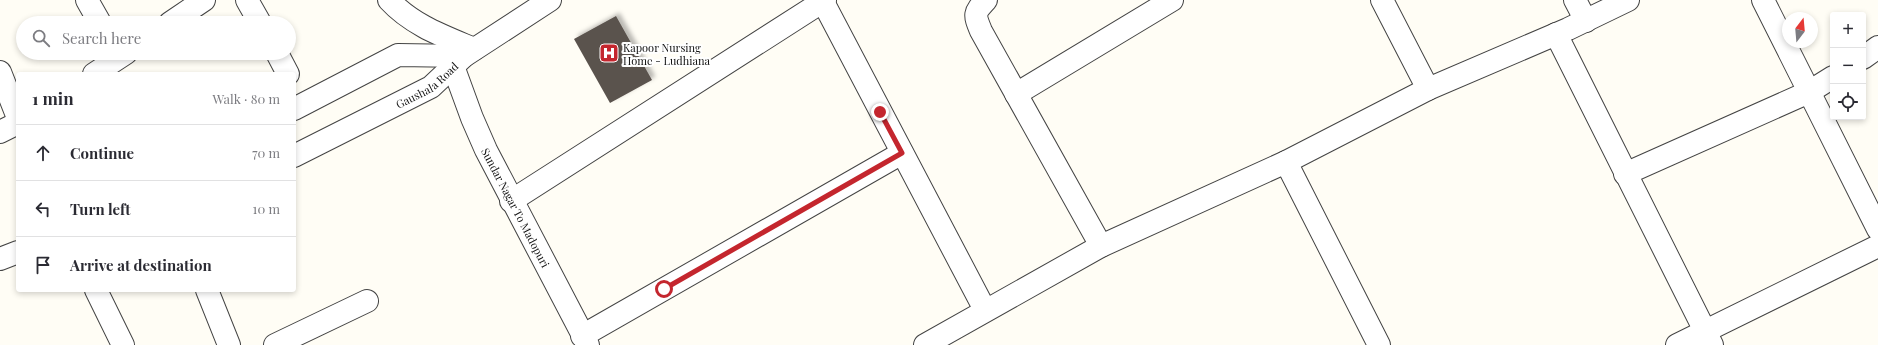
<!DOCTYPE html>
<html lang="en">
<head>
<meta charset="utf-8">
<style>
  :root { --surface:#fff; --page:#f7f7f7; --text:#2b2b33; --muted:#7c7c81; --line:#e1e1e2 }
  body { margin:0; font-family:"Playfair Display",serif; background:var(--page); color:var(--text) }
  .controls { position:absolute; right:12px; top:12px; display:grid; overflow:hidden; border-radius:4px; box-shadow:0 2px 6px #0003 }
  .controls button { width:36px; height:36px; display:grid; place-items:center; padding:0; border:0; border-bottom:1px solid var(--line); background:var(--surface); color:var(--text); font:20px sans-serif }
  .compass { position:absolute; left:1782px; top:12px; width:36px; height:36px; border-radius:50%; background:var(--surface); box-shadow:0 2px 6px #0003; rotate:16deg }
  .stop { position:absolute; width:12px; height:12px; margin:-9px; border:3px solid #c4262e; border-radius:50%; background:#fff }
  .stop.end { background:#c4262e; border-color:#fff; box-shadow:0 1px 4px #0008 }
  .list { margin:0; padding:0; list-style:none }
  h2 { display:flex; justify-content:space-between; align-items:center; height:52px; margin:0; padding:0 16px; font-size:17px }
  h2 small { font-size:13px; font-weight:400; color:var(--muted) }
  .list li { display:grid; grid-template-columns:26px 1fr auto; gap:12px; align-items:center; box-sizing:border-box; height:56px; padding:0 16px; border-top:1px solid var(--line) }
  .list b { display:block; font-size:15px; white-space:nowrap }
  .list em { font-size:13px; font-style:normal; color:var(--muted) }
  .icon { flex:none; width:22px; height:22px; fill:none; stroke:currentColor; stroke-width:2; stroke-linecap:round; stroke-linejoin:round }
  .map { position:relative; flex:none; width:1878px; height:345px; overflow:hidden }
  .search { position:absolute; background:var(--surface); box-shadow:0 2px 6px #0003; left:16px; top:16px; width:280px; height:44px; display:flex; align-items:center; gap:10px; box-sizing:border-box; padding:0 14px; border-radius:22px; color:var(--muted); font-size:15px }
  .panel { position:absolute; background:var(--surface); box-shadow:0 2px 6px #0003; left:16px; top:72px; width:280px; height:220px; border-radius:4px }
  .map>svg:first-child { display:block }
  .building { fill:#5a524d; filter:url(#shadow) }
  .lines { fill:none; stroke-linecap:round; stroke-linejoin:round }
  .minor-casing { stroke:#444; stroke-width:24 }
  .minor { stroke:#fff; stroke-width:22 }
  .route { stroke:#c4262e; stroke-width:5 }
  .labels { text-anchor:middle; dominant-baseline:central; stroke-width:4; stroke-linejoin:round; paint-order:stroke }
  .poi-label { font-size:11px; fill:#111; stroke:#fff; text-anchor:start }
  .street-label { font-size:11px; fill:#111; stroke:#fff }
</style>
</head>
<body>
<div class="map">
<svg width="1878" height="345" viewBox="0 0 1878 345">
  <defs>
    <filter id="shadow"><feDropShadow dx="3.5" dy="-3.5" stdDeviation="2" flood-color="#0004"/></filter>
  </defs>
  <rect width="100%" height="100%" fill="#fffdf5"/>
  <path class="building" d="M616,16L652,80L610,103L574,39Z"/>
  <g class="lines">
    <defs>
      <g id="minor">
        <path d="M87,0L100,23"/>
        <path d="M247,0L260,23"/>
        <path d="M389,0C412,25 443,36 474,49"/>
        <path d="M822,0L985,310"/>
        <path d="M986,0C974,13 974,14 981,31L1101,246"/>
        <path d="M1382,0L1428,89"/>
        <path d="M1575,0L1586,21"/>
        <path d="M1763,0L1878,229"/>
        <path d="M170,23L204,0"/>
        <path d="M1556,34L1712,345"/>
        <path d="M277,53L288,74"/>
        <path d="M1863,58L1878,47"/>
        <path id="s1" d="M453,66L472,118L486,150L588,345"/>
        <path d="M0,72L18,118"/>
        <path d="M94,74L126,53"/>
        <path d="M1016,94L1172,0"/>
        <path d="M294,109L398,55L464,56"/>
        <path d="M0,132L18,123"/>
        <path id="s2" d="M294,156L431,87L464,56L550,0"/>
        <path d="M1286,162L1379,345"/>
        <path d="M1625,174L1809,92L1833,77"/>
        <path d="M511,201L825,0"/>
        <path d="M0,259L18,252"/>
        <path d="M96,290L123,345"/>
        <path d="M207,290L229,345"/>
        <path d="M582,336L902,153"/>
        <path d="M275,345L367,301"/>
        <path d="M925,345L1101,246L1286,162L1428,89L1568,29L1628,0"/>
        <path d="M1677,345L1878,246"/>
      </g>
    </defs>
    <use href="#minor" class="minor-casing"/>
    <use href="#minor" class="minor"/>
  </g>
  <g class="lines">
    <path class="route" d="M664,289L902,153L880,112"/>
  </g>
  <defs>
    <symbol id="hospital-square" viewBox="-11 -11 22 22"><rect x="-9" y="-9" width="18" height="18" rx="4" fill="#c4262e" stroke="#fff"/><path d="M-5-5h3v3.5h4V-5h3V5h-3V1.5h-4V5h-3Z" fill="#fff"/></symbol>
  </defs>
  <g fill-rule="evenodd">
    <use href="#hospital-square" x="598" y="42" width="22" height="22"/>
  </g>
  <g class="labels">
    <g class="poi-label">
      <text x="623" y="47">Kapoor Nursing<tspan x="623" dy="13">Home - Ludhiana</tspan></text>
    </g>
    <g class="street-label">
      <text stroke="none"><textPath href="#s2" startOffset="151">Gaushala Road</textPath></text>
      <text stroke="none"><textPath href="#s1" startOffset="155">Sundar Nagar To Madopuri</textPath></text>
    </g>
  </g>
</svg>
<div class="controls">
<button>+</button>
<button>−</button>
<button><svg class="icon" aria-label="locate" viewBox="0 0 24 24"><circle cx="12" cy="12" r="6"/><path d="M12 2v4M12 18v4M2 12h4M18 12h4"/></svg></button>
</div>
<svg class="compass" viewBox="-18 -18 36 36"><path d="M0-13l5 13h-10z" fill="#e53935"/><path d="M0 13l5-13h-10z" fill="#7c7c81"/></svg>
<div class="stop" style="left:664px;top:289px"></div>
<div class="stop end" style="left:880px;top:112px"></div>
<div class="search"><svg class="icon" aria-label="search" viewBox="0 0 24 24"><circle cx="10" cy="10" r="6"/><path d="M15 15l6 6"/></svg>Search here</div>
<section class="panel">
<h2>1 min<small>Walk · 80 m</small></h2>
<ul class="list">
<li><svg class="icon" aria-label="ahead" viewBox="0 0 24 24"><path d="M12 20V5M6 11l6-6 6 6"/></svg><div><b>Continue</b></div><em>70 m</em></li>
<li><svg class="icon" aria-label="left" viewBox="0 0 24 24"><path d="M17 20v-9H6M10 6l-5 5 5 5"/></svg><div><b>Turn left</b></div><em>10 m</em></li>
<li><svg class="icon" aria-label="arrive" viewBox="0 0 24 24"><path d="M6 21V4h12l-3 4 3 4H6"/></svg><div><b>Arrive at destination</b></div></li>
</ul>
</section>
</div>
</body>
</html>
